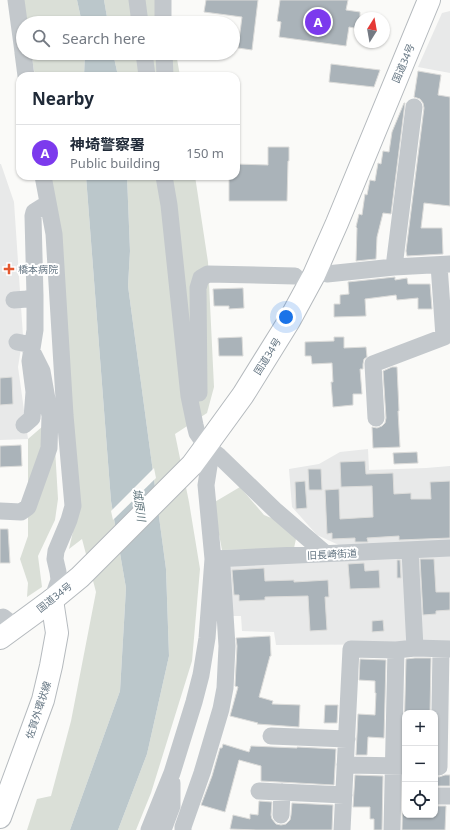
<!DOCTYPE html>
<html lang="en">
<head>
<meta charset="utf-8">
<style>
  :root { --surface:#fff; --page:#f6f6f7; --text:#1f2937; --muted:#747a83; --line:#e0e1e3; --accent:#7c3aed }
  body { margin:0; font-family:"Noto Sans","Noto Sans JP",sans-serif; background:var(--page); color:var(--text) }
  .controls { position:absolute; right:12px; bottom:12px; display:grid; overflow:hidden; border-radius:8px; box-shadow:0 1px 3px #0004 }
  .controls button { width:36px; height:36px; display:grid; place-items:center; padding:0; border:0; border-bottom:1px solid var(--line); background:var(--surface); color:var(--text); font:20px sans-serif }
  .compass { position:absolute; left:354px; top:12px; width:36px; height:36px; border-radius:50%; background:var(--surface); box-shadow:0 1px 3px #0004; rotate:11deg }
  .you { position:absolute; left:286px; top:317px; width:14px; height:14px; margin:-10px; border:3px solid #fff; border-radius:50%; background:#1a73e8; box-shadow:0 0 0 6px #1a73e833 }
  .badge { display:grid; place-items:center; width:26px; height:26px; border-radius:50%; background:var(--accent); color:#fff; font-size:13px; font-weight:700 }
  .pin { position:absolute; translate:-50% -50%; border:2px solid #fff; box-shadow:0 1px 4px #0006 }
  .list { margin:0; padding:0; list-style:none }
  h2 { display:flex; justify-content:space-between; align-items:center; height:52px; margin:0; padding:0 16px; font-size:17px }
  h2 small { font-size:13px; font-weight:400; color:var(--muted) }
  .list li { display:grid; grid-template-columns:26px 1fr auto; gap:12px; align-items:center; box-sizing:border-box; height:56px; padding:0 16px; border-top:1px solid var(--line) }
  .list b { display:block; font-size:15px; white-space:nowrap }
  .list p { margin:0; font-size:13px; white-space:nowrap; color:var(--muted) }
  .list em { font-size:13px; font-style:normal; color:var(--muted) }
  .icon { flex:none; width:22px; height:22px; fill:none; stroke:currentColor; stroke-width:2; stroke-linecap:round; stroke-linejoin:round }
  .map { position:relative; flex:none; width:450px; height:830px; overflow:hidden }
  .search { position:absolute; background:var(--surface); box-shadow:0 1px 3px #0004; left:16px; top:16px; width:224px; height:44px; display:flex; align-items:center; gap:10px; box-sizing:border-box; padding:0 14px; border-radius:22px; color:var(--muted); font-size:15px }
  .panel { position:absolute; background:var(--surface); box-shadow:0 1px 3px #0004; left:16px; top:72px; width:224px; height:108px; border-radius:12px }
  .map>svg:first-child { display:block }
  .built { fill:#e8e9e9 }
  .green { fill:#dadfd7 }
  .water { fill:#bbc7cb }
  .pier { fill:#fafaf8 }
  .building { fill:#aab3b9; stroke:#dcdcda }
  .lines { fill:none; stroke-linecap:round; stroke-linejoin:round }
  .major-casing { stroke:#b5babe; stroke-width:24 }
  .highway-casing { stroke:#b4b9bd; stroke-width:24 }
  .minor { stroke:#c3c8cc; stroke-width:17 }
  .major { stroke:#fff; stroke-width:22 }
  .highway { stroke:#fff; stroke-width:22 }
  .poi-dot { fill:#e4572e; stroke:#fff; stroke-width:1.5 }
  .labels { text-anchor:middle; dominant-baseline:central; stroke-width:4; stroke-linejoin:round; paint-order:stroke }
  .street-label { font-size:10px; fill:#657683; stroke:#fff }
  .poi-label { font-size:10px; fill:#657683; stroke:#fff; text-anchor:start }
  .water-label { font-size:11px; font-style:italic; fill:#60757c; stroke:#fff }
</style>
</head>
<body>
<div class="map">
<svg width="450" height="830" viewBox="0 0 450 830">
  <rect width="100%" height="100%" fill="#fafaf8"/>
  <path class="built" d="M450,11V73L418,67L442,13Z
    M0,164H1L14,202L23,336L18,367L28,439L0,440Z
    M368,449L369,470L426,468L450,466V644L276,645L274,632L242,631L241,616H230L227,565L341,546L317,535L292,507L289,469L319,464L340,452Z"/>
  <path class="green" d="M23,0H77L82,23H27Z
    M104,0H168L172,23H108Z
    M31,53H85L84,76H35Z
    M113,53H176L180,76H118Z
    M51,176H86L111,501L126,588L120,691L70,830H27L37,799L51,796L71,721L96,592L82,539L69,549L79,505Z
    M127,176H195L208,262L214,387L207,413L175,434L189,502L200,569L192,661L151,793L136,830H118L147,754L169,656L166,569L128,286L130,251Z
    M43,426L55,448L58,499L55,520L38,556L42,587L27,597L28,583L20,559L28,536V439Z
    M240,487L264,515L276,520L296,539L294,548L222,550L213,503Z"/>
  <path class="water" d="M77,0H104L108,23H82Z
    M85,53H113L118,76H84Z
    M86,176H127L130,251L128,286L166,569L169,656L147,754L118,830H70L120,691L126,588L111,501Z"/>
  <path class="pier" d="M154,468L156,478L113,520L111,511Z"/>
  <path class="building" d="M206,0H258L252,50L238,48L242,17L204,12Z
    M280,0H348L346,10L360,12V29L349,27L346,46L279,37L281,22L277,21Z
    M331,64L380,70L374,87L329,82Z
    M418,71L441,75L438,95L450,97V206L424,203L421,228H442L443,254L407,256L406,251L424,108L423,103L420,99L414,97Z
    M404,103H405L391,214L383,213L377,237L376,259L356,261L357,228L356,227L359,214L362,215L365,194L367,195L370,180L375,181L378,163L381,164L383,151L389,152L392,132Z
    M268,147H289V161H288L287,201H229V176H236V164L268,165Z
    M395,277V280L407,278L408,284H430L432,309H418V298L397,300L396,295L365,299L366,316L334,317V304H340V295L349,294L348,282Z
    M243,288L244,308L229,309V306H214L213,289Z
    M242,337L243,356H219L218,338Z
    M334,337H344V348L366,347L367,357L364,359L363,364V369H360L362,394H353V405L333,407L331,382H333L332,363L312,364L311,356H305V342L334,341Z
    M392,367H397L399,411H398L400,447L373,448L372,427L377,428L382,426L385,423L386,418L383,371Z
    M12,377L13,404L0,405V378Z
    M21,445L22,466L0,467V446Z
    M417,452L418,463L394,464L393,453Z
    M365,461L366,474L393,473L394,494L411,493V499H431L430,482L450,481V538L399,540V536L367,538L368,542H355V538L332,539V533L327,534L325,490L339,489L340,519L373,517L372,486L341,487L340,462Z
    M308,469H321L322,490H309Z
    M305,481L307,508L296,509L295,482Z
    M0,529H8L10,563H0Z
    M420,559H434L436,592H450V610L436,611V614L423,615Z
    M397,560H400L401,578H397Z
    M364,563L365,571L379,570L380,588L350,589L348,564Z
    M264,568L265,581L294,580V582L328,580L329,597H325L327,630L310,631L308,596L265,597V600L239,601V595H234L232,570Z
    M383,620L384,631L372,632V621Z
    M270,636L271,656H270L259,697L273,701L272,704L300,705L299,727L257,724L258,723L230,716L238,687L235,686L237,646L236,638Z
    M415,658H431L430,713H405V739L404,738L406,659Z
    M360,659L386,660L384,738L368,737L367,755H356L358,714L375,715L376,693H375V681L359,680Z
    M325,705H338L337,723H324Z
    M223,744L249,752L251,746L297,748V747L336,749L334,785L261,781V766L239,760L225,812L201,805L212,776L220,748H222Z
    M355,775L383,776L382,830H374V819H370V807H353Z
    M445,775H450V786H435V776L439,777Z
    M403,776H405V815H435V806H446L445,830H402Z
    M259,801L272,802L271,815L272,819L276,824L281,825L286,824L290,820L291,815L292,803L333,805L332,830H257L230,829L233,815L250,819V814L258,815Z"/>
  <g class="lines">
    <defs>
      <path id="major" d="M0,817L43,700L51,666L57,633L52,600"/>
      <path id="highway" d="M0,638L52,600L80,577L192,465L206,446L243,395L289,321L314,275L337,223L429,0"/>
    </defs>
    <use href="#major" class="major-casing"/>
    <use href="#highway" class="highway-casing"/>
    <path class="minor" d="M16,0L23,52
      M137,0L140,23
      M163,0V23
      M23,53L26,76
      M144,53L147,76
      M164,53L165,76
      M43,176L54,234L65,415L73,506L69,520L56,551L55,559L58,572L59,580L52,600
      M394,267L414,107
      M327,274L394,267L450,264
      M14,300L27,299L35,296L33,216L34,212L42,207L48,205
      M17,342L27,344L32,351L42,371L50,416
      M199,393L198,288L201,278L208,274L295,276
      M376,418L373,364L444,337L439,265
      M24,425L32,418L34,392L30,361L35,330V296
      M206,446L219,456L276,511L326,554
      M0,511L21,512L28,507L49,448L50,416L65,415
      M410,551L415,648
      M213,559L450,548
      M0,618L3,617L16,627
      M271,736L347,739
      M345,765L405,766
      M439,767L441,649
      M259,791L344,795
      M435,796H450
      M281,815L282,792
      M149,830L172,773L194,702L201,675L207,638L213,559L206,485L209,466L206,446L197,433L195,425L189,396L169,205L164,176
      M163,830L172,806V783
      M183,830V827L202,773L221,709L225,688L227,646L222,567L219,565
      M342,830L351,649L396,650L415,648L450,649
      M392,830L396,650"/>
    <use href="#major" class="major"/>
    <use href="#highway" class="highway"/>
  </g>
  <path class="poi-dot" d="M7 263h4v4h4v4h-4v4h-4v-4h-4v-4h4z"/>
  <g class="labels">
    <g class="street-label">
      <text transform="translate(403 63) rotate(-67)">国道34号</text>
      <text transform="translate(267 356) rotate(-58)">国道34号</text>
      <text transform="translate(332 554) rotate(-3)">旧長崎街道</text>
      <text transform="translate(54 597) rotate(-38)">国道34号</text>
      <text transform="translate(38 710) rotate(-72)">佐賀外環状線</text>
    </g>
    <g class="poi-label">
      <text x="18" y="269">橋本病院</text>
    </g>
    <g class="water-label">
      <text transform="translate(140 505) rotate(82)">城原川</text>
    </g>
  </g>
</svg>
<div class="controls">
<button>+</button>
<button>−</button>
<button><svg class="icon" aria-label="locate" viewBox="0 0 24 24"><circle cx="12" cy="12" r="6"/><path d="M12 2v4M12 18v4M2 12h4M18 12h4"/></svg></button>
</div>
<svg class="compass" viewBox="-18 -18 36 36"><path d="M0-13l5 13h-10z" fill="#e53935"/><path d="M0 13l5-13h-10z" fill="#747a83"/></svg>
<div class="you"></div>
<div class="pin badge" style="left:318px;top:22px">A</div>
<div class="search"><svg class="icon" aria-label="search" viewBox="0 0 24 24"><circle cx="10" cy="10" r="6"/><path d="M15 15l6 6"/></svg>Search here</div>
<section class="panel">
<h2>Nearby<small></small></h2>
<ul class="list">
<li><span class="badge">A</span><div><b>神埼警察署</b><p>Public building</p></div><em>150 m</em></li>
</ul>
</section>
</div>
</body>
</html>
